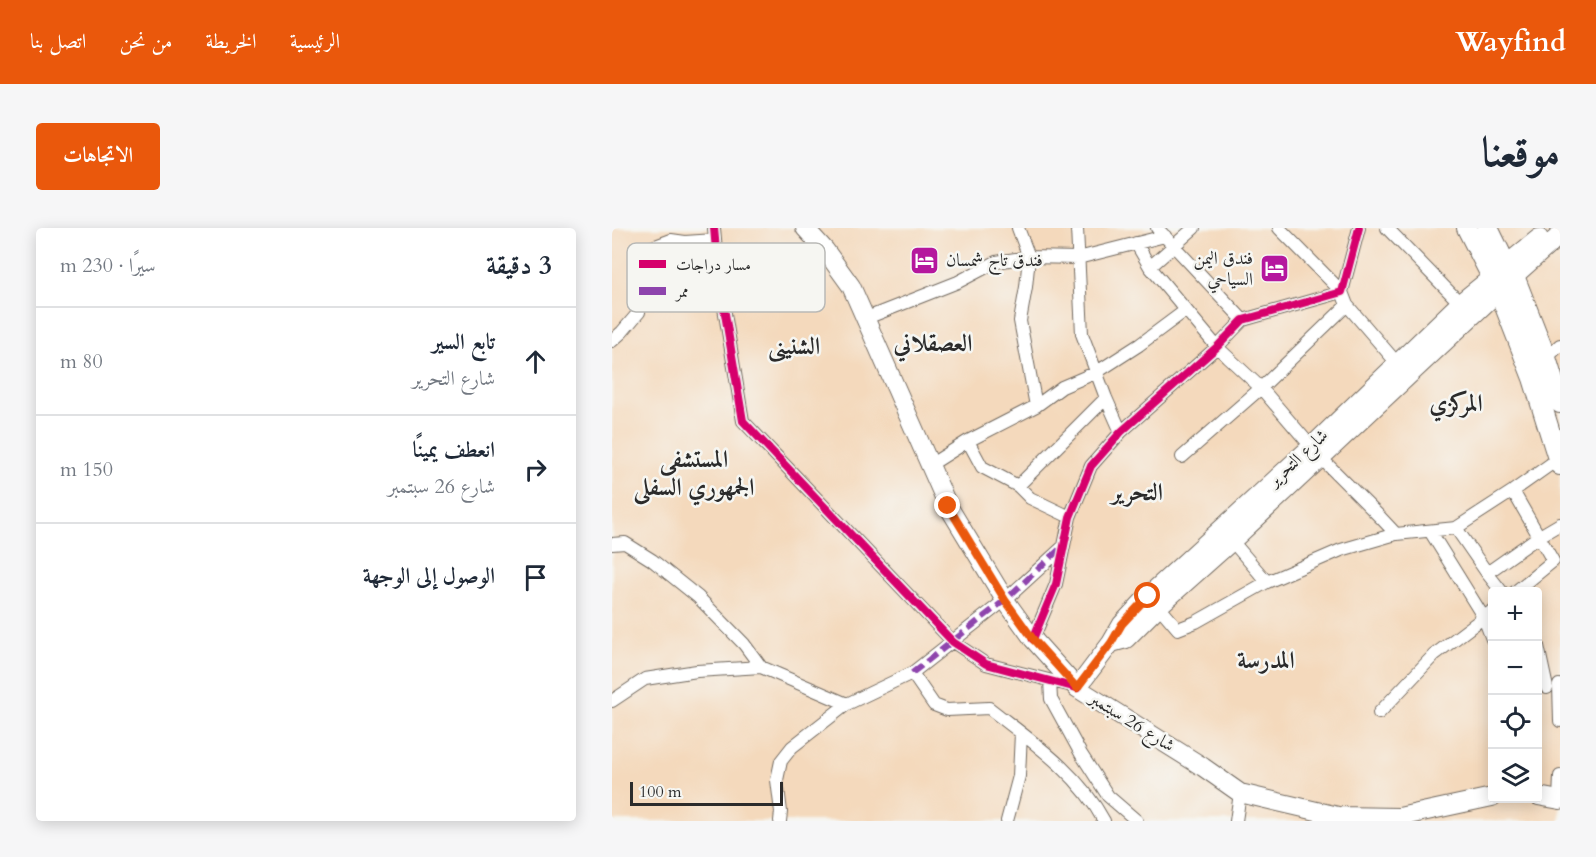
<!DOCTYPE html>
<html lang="ar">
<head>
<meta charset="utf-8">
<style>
  :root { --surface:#fff; --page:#f6f6f7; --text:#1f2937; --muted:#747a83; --line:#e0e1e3; --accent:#ea580c }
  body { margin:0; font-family:Cardo,Amiri,serif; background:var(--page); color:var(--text); direction:rtl }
  .controls { position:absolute; right:18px; bottom:18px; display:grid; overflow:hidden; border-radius:6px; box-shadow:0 3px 15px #0003 }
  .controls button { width:54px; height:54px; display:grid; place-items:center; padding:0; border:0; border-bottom:2px solid var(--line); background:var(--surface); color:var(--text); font:30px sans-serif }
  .scale { position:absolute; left:18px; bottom:15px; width:153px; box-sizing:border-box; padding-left:6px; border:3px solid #2b2b2b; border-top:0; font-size:16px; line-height:21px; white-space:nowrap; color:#2b2b2b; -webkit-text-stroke:4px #f6f6f2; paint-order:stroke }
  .stop { position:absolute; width:18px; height:18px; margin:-14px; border:4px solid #ea580c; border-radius:50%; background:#fff }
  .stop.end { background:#ea580c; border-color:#fff; box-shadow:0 2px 6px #0008 }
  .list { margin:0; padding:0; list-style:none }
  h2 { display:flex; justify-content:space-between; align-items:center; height:78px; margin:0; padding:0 24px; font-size:26px }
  h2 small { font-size:20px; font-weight:400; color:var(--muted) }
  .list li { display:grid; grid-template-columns:39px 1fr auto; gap:18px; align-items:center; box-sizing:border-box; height:108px; padding:0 24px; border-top:2px solid var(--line) }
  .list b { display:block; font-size:22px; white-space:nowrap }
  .list p { margin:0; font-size:20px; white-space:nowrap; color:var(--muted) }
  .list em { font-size:20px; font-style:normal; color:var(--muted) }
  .icon { flex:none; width:33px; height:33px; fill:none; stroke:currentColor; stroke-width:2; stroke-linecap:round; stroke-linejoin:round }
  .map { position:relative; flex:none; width:948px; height:593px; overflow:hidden; direction:ltr; border-radius:6px }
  header { display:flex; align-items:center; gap:36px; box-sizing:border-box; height:84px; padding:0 30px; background:var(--accent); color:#fff }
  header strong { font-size:28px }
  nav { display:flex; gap:33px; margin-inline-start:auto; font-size:21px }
  .intro { display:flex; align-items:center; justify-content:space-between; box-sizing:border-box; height:144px; padding:0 36px }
  h1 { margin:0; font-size:42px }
  .button { padding:15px 27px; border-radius:6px; background:var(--accent); color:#fff; font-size:21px; font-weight:700 }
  main { display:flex; gap:36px; padding:0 36px }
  aside { flex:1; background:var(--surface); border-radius:6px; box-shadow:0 3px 15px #0003 }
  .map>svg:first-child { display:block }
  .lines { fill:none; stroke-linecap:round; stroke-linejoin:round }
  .street-casing { stroke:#71685e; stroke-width:14 }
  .secondary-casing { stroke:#71685e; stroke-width:20 }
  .primary-casing { stroke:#71685e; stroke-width:22 }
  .street { stroke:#fff; stroke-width:12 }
  .secondary { stroke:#fff; stroke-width:18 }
  .primary { stroke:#fff; stroke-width:20 }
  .quiet { stroke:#8e44ad; stroke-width:6; stroke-dasharray:12 6; stroke-linecap:butt }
  .cycleway-casing { stroke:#f6f6f2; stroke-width:11 }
  .cycleway { stroke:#d6006c; stroke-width:8 }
  .route { stroke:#ea580c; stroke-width:8 }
  .labels { text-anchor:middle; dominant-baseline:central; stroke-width:5; stroke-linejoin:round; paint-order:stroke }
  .poi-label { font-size:18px; fill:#2b2b2b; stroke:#f6f6f2; text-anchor:end }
  .street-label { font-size:18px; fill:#2b2b2b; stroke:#f6f6f2 }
  .district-label { font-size:24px; font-weight:bold; fill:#2b2b2b; stroke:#f6f6f2 }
  .key { fill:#f6f6f2; stroke:#b9b9b6; stroke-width:1.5 }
  .key-label { font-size:16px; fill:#2b2b2b }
</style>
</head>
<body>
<header>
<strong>Wayfind</strong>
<nav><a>الرئيسية</a><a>الخريطة</a><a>من نحن</a><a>اتصل بنا</a></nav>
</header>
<div class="intro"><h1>موقعنا</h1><a class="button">الاتجاهات</a></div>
<main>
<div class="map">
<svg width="948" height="593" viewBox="0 0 948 593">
  <rect width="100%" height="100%" fill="#f6f6f2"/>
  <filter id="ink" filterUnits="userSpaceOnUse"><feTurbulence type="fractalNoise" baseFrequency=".0167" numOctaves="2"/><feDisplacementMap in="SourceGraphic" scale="12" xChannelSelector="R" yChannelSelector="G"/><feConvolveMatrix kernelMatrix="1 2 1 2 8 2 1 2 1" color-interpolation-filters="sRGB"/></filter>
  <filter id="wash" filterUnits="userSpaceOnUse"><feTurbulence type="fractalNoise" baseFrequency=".008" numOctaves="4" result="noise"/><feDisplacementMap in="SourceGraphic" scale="24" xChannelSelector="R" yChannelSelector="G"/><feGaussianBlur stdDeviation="1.35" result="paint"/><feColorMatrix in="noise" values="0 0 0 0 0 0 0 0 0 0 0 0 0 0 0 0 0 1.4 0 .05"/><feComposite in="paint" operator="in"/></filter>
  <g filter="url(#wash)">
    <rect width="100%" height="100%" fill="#f4d9bc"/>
  </g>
  <g filter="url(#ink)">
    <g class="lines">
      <defs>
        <path id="street" d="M102,0L106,44L131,193L341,414L374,436L464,459
          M406,0L417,29L414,59L408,93L424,178
          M465,0L470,106L494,170L509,204
          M545,0L631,92
          M667,0L730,64L735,77L790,141
          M775,0L848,75L852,81
          M524,15L538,39L605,119L649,160L709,230L769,290L784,306
          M538,39L582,0
          M252,91L346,54L384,34L417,29L466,30L553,8
          M0,113L10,104L27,84L38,20L59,12L73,14L103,12
          M934,130L948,117
          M356,213L370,239L406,258L418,270L458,289
          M570,229L649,160L735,77
          M318,237L356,213L424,178L450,159L485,144L527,117L574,82
          M406,258L494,170
          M901,263L941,333L903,364
          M844,300L875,345L890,364
          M818,303L872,390L880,411
          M620,313L655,354
          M0,316L13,315L40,332L86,369L132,416L149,439
          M875,345L926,309L948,296
          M543,374L566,401L584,394L655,354L729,322L784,306L844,300L901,263L946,231
          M421,411L444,356L458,289L479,238L509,204L605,119L631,92L730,64L747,0
          M926,418L935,460
          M300,445L322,477L335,482L377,480C419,513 466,544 492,593
          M438,453L439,471L469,526L496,568L525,593
          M947,457L948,493
          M0,473L33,451L85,443L149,439L235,476L300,445L393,372L452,318
          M767,485L822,427L880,383
          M947,571L948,548
          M168,593L169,584L165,552L169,533L180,519L235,476
          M395,593L407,548L409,505
          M624,593L628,565"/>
        <path id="secondary" d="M193,0L213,22L239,58L336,278L393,372L421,411L465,460L591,539L628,565L726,588L787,589L880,569
          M894,37L927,10
          M902,48L948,7
          M499,415L514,411L547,378L620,313L887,63
          M465,460L499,415L510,396L536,368L700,218L848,75L879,50
          M926,568L948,572"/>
        <path id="primary" d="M855,0L887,63L921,150L948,237
          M876,0L894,37L902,48L934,130L948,175"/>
      </defs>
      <use href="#street" class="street-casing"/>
      <use href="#secondary" class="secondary-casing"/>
      <use href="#primary" class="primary-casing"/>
      <use href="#street" class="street"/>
      <use href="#secondary" class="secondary"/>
      <use href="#primary" class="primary"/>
      <path class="quiet" d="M300,445L393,372L451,318"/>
      <defs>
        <path id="cycleway" d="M102,0L106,44L131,193L341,414L374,436L465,460
          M421,411L444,356L458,289L479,238L509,204L605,119L631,92L730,64L747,0"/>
      </defs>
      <use href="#cycleway" class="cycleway-casing"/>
      <use href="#cycleway" class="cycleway"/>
    </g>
  </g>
  <g class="lines" filter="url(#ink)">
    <path class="route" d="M336,278L393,372L421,411L465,460L499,415L510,396L536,368"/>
  </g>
  <defs>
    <symbol id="hotel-square" viewBox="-11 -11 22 22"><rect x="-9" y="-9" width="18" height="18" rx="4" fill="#b5179e" stroke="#f6f6f2"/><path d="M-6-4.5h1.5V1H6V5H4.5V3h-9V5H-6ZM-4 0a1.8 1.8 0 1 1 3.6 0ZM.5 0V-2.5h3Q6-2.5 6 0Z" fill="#fff"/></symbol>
  </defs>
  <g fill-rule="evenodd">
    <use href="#hotel-square" x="296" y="16" width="33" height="33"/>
    <use href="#hotel-square" x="646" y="24" width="33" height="33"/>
  </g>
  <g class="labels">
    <g class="poi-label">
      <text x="641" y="30">فندق اليمن<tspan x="641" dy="21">السياحي</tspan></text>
      <text x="334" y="32" text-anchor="start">فندق تاج شمسان</text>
    </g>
    <g class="street-label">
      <text transform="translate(686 230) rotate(-43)">شارع التحرير</text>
      <text transform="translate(520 494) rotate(32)">شارع 26 سبتمبر</text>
    </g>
    <g class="district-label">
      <text x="321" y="115">العصقلاني</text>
      <text x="182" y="118">الشنينى</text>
      <text x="844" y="175">المركزي</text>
      <text x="82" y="231">المستشفى<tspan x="82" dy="28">الجمهوري السفلى</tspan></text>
      <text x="525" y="264">التحرير</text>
      <text x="654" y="432">المدرسة</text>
    </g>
  </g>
  <rect x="15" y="15" width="198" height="69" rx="9" class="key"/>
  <rect x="27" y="32" width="27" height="8" fill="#d6006c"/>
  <rect x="27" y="59" width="27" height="8" fill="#8e44ad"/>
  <g class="key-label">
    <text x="64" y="42">مسار دراجات</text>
    <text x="64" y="69">ممر</text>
  </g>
</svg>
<div class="controls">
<button>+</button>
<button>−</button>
<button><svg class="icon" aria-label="locate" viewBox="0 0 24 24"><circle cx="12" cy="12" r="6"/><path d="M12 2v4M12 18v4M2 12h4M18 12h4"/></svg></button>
<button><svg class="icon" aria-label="layers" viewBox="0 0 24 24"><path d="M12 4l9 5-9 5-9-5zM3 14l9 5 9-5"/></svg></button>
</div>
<div class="scale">100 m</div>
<div class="stop" style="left:536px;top:368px"></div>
<div class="stop end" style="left:336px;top:278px"></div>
</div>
<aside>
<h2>3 دقيقة<small>سيرًا · 230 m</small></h2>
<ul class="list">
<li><svg class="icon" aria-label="ahead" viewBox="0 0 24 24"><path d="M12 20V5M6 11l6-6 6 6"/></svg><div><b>تابع السير</b><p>شارع التحرير</p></div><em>80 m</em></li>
<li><svg class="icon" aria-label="right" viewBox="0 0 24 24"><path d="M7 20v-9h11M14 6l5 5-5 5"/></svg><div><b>انعطف يمينًا</b><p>شارع 26 سبتمبر</p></div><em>150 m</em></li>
<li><svg class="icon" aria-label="arrive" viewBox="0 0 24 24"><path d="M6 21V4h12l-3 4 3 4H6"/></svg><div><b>الوصول إلى الوجهة</b></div></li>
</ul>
</aside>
</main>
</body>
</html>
